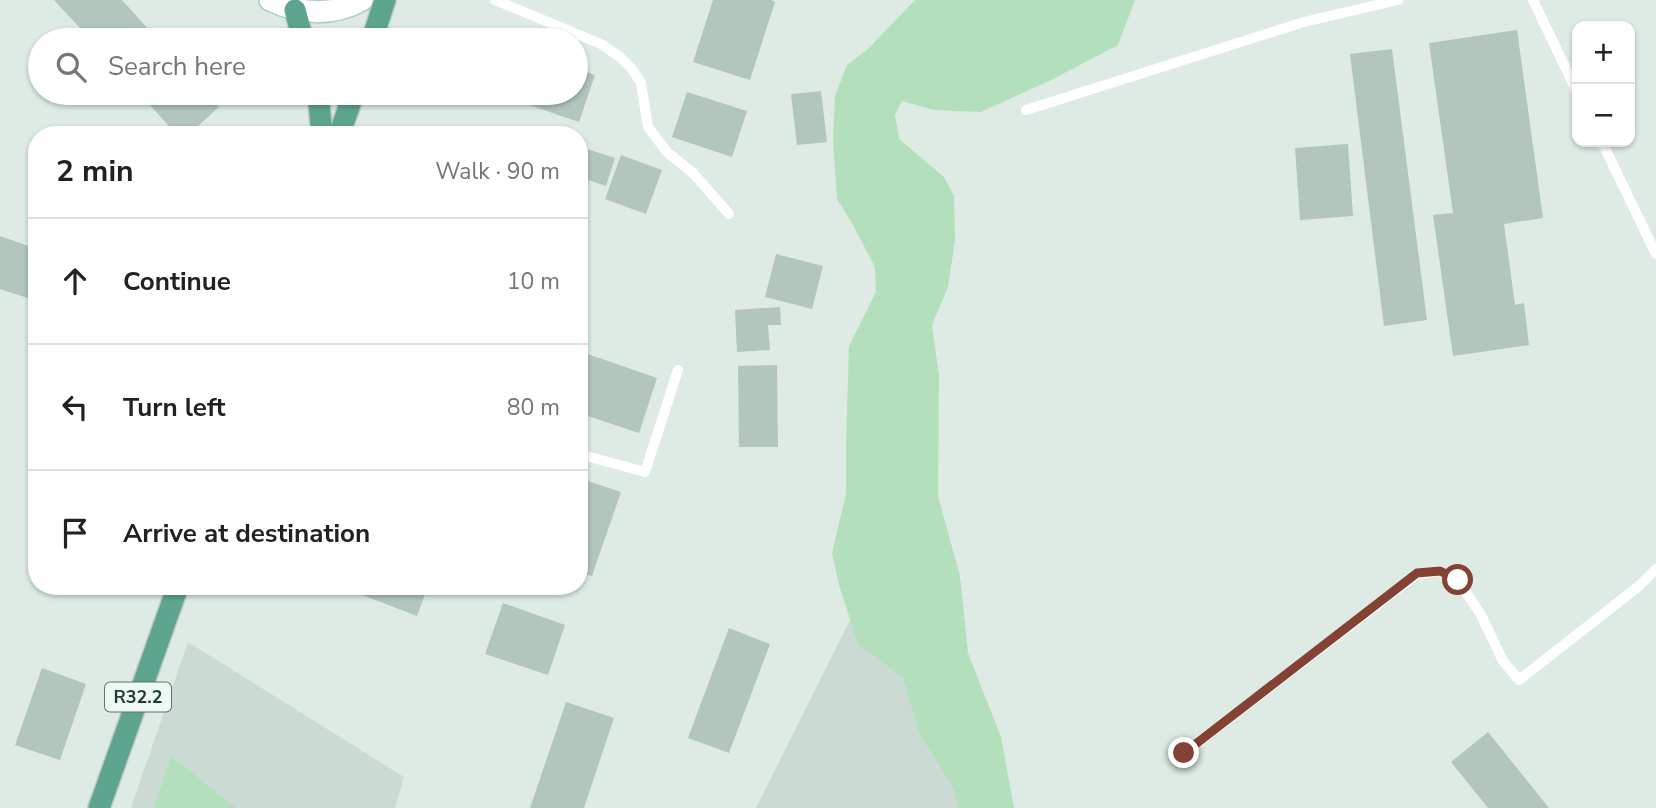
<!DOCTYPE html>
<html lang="en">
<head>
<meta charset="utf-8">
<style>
  :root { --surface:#fff; --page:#f2f2f2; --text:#202124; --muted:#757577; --line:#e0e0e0 }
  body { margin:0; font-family:"Nunito Sans",sans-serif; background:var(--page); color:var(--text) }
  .controls { position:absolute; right:21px; top:21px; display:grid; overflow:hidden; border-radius:14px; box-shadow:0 2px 5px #0004 }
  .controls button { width:63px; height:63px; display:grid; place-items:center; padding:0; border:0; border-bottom:2px solid var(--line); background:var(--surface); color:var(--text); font:35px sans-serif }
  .stop { position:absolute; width:21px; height:21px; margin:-16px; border:5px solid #844234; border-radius:50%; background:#fff }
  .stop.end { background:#844234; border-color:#fff; box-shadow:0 2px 7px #0008 }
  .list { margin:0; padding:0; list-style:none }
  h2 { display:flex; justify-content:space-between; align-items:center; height:91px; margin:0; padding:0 28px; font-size:30px }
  h2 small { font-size:23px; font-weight:400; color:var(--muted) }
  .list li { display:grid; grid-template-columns:46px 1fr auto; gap:21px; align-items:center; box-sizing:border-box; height:126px; padding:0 28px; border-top:2px solid var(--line) }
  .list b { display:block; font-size:26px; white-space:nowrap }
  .list em { font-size:23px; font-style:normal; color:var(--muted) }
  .icon { flex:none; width:38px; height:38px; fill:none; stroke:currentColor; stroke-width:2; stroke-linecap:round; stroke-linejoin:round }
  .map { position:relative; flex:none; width:1656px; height:808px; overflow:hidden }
  .search { position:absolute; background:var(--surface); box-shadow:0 2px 5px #0004; left:28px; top:28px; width:560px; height:77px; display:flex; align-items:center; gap:18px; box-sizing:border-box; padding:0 24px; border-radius:38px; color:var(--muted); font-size:26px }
  .panel { position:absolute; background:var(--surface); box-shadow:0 2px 5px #0004; left:28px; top:126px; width:560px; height:469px; border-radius:28px }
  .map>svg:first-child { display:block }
  .built { fill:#cbdbd3 }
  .green { fill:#b3dfbd }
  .building { fill:#b2c6bd }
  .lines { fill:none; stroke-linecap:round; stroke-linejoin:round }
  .secondary-casing { stroke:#afccc0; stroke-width:24 }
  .primary-casing { stroke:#c0c8c6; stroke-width:24 }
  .lane { stroke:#fff; stroke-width:10 }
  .secondary { stroke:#fff; stroke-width:21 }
  .primary { stroke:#5da58f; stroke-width:21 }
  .route { stroke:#844234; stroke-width:9 }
  .labels { text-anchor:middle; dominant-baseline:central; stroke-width:5; stroke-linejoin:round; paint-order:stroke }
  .shield { fill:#eef7f2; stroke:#5c746c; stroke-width:2 }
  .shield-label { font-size:18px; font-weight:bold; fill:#1d3c32 }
</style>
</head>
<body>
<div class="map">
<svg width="1656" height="808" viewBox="0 0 1656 808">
  <rect width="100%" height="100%" fill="#ddebe4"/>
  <path class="built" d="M855,610L949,721L979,808H756Z
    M188,642L404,777L395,808H131Z"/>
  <path class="green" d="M915,0H1135L1118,45L1051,80L981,112L934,110L902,101L895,115L899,139L944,177L954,196L955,240L948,287L932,325L939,375L938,496L960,576L968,653L1001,737L1014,808H959L952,785L920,735L903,678L883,662L859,647L839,585L832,553L846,494V444L849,346L876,292L875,267L852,223L837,199L833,141L835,96L847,65L868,49Z
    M171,756L236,808H154Z"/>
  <path class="building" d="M54,0H122L158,40H91Z
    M713,0H771L775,2L750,80L693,62Z
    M454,28L490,40H450Z
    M1517,30L1543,218L1504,224L1515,305L1524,303L1529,345L1453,356L1433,215L1453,213L1429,43Z
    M1392,49L1427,320L1384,326L1350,54Z
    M576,68L595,75L579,122L494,93H576Z
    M821,91L827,142L797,145L791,94Z
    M687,92L747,111L732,157L672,137Z
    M139,93H206L219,107L188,135H177Z
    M1348,144L1353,216L1300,220L1295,148Z
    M587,149L615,158L606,186L579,177Z
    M621,155L662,170L646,214L605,199Z
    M0,236L37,249V301L0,289Z
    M776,254L823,266L812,309L765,297Z
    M780,307L781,325H768L770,350L737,352L735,310Z
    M579,351L657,378L639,433L579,413Z
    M777,365L778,447H739L738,366Z
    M579,478L621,492L592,576L579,572Z
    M339,586H428L417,616Z
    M503,603L565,625L548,675L485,654Z
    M729,628L770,644L729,753L688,738Z
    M42,668L86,684L60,760L15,745Z
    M566,702L614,718L584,808H530Z
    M1488,732L1549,808H1488L1451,762Z"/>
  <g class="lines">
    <defs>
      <path id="secondary" d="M270,0C299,14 333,17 362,0"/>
      <path id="primary" d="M295,10L303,40
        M372,40L385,0
        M318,93L322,135
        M339,135L354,93
        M99,808L178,586"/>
    </defs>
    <use href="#secondary" class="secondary-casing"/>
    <use href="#primary" class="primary-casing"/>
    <path class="lane" d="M495,0L601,44L620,57L632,69L641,83L648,127L667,152L694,174L729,214
      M1533,0L1577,92
      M1026,110L1304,22L1398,0
      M1602,142L1656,254
      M579,454L645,472L678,370
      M1184,753L1417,574L1439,571L1458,580L1481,615L1503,661L1519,680L1639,586L1656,569"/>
    <use href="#secondary" class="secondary"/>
    <use href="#primary" class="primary"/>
  </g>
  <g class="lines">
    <path class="route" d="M1184,753L1417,573L1440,571L1458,580"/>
  </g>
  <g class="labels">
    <rect class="shield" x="105" y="682.5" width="66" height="29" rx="5"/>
    <g class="shield-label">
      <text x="138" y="697">R32.2</text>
    </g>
  </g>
</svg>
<div class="controls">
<button>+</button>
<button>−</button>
</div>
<div class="stop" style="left:1458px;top:580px"></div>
<div class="stop end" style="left:1184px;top:753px"></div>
<div class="search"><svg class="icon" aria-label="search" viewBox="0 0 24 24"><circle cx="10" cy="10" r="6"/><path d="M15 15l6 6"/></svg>Search here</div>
<section class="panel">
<h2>2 min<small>Walk · 90 m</small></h2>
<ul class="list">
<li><svg class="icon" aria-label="ahead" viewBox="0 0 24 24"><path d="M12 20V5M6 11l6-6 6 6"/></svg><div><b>Continue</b></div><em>10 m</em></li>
<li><svg class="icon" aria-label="left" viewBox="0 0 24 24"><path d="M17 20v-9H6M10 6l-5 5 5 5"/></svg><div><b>Turn left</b></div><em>80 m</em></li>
<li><svg class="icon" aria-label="arrive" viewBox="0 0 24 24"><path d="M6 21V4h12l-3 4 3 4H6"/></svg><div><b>Arrive at destination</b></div></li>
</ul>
</section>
</div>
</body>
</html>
